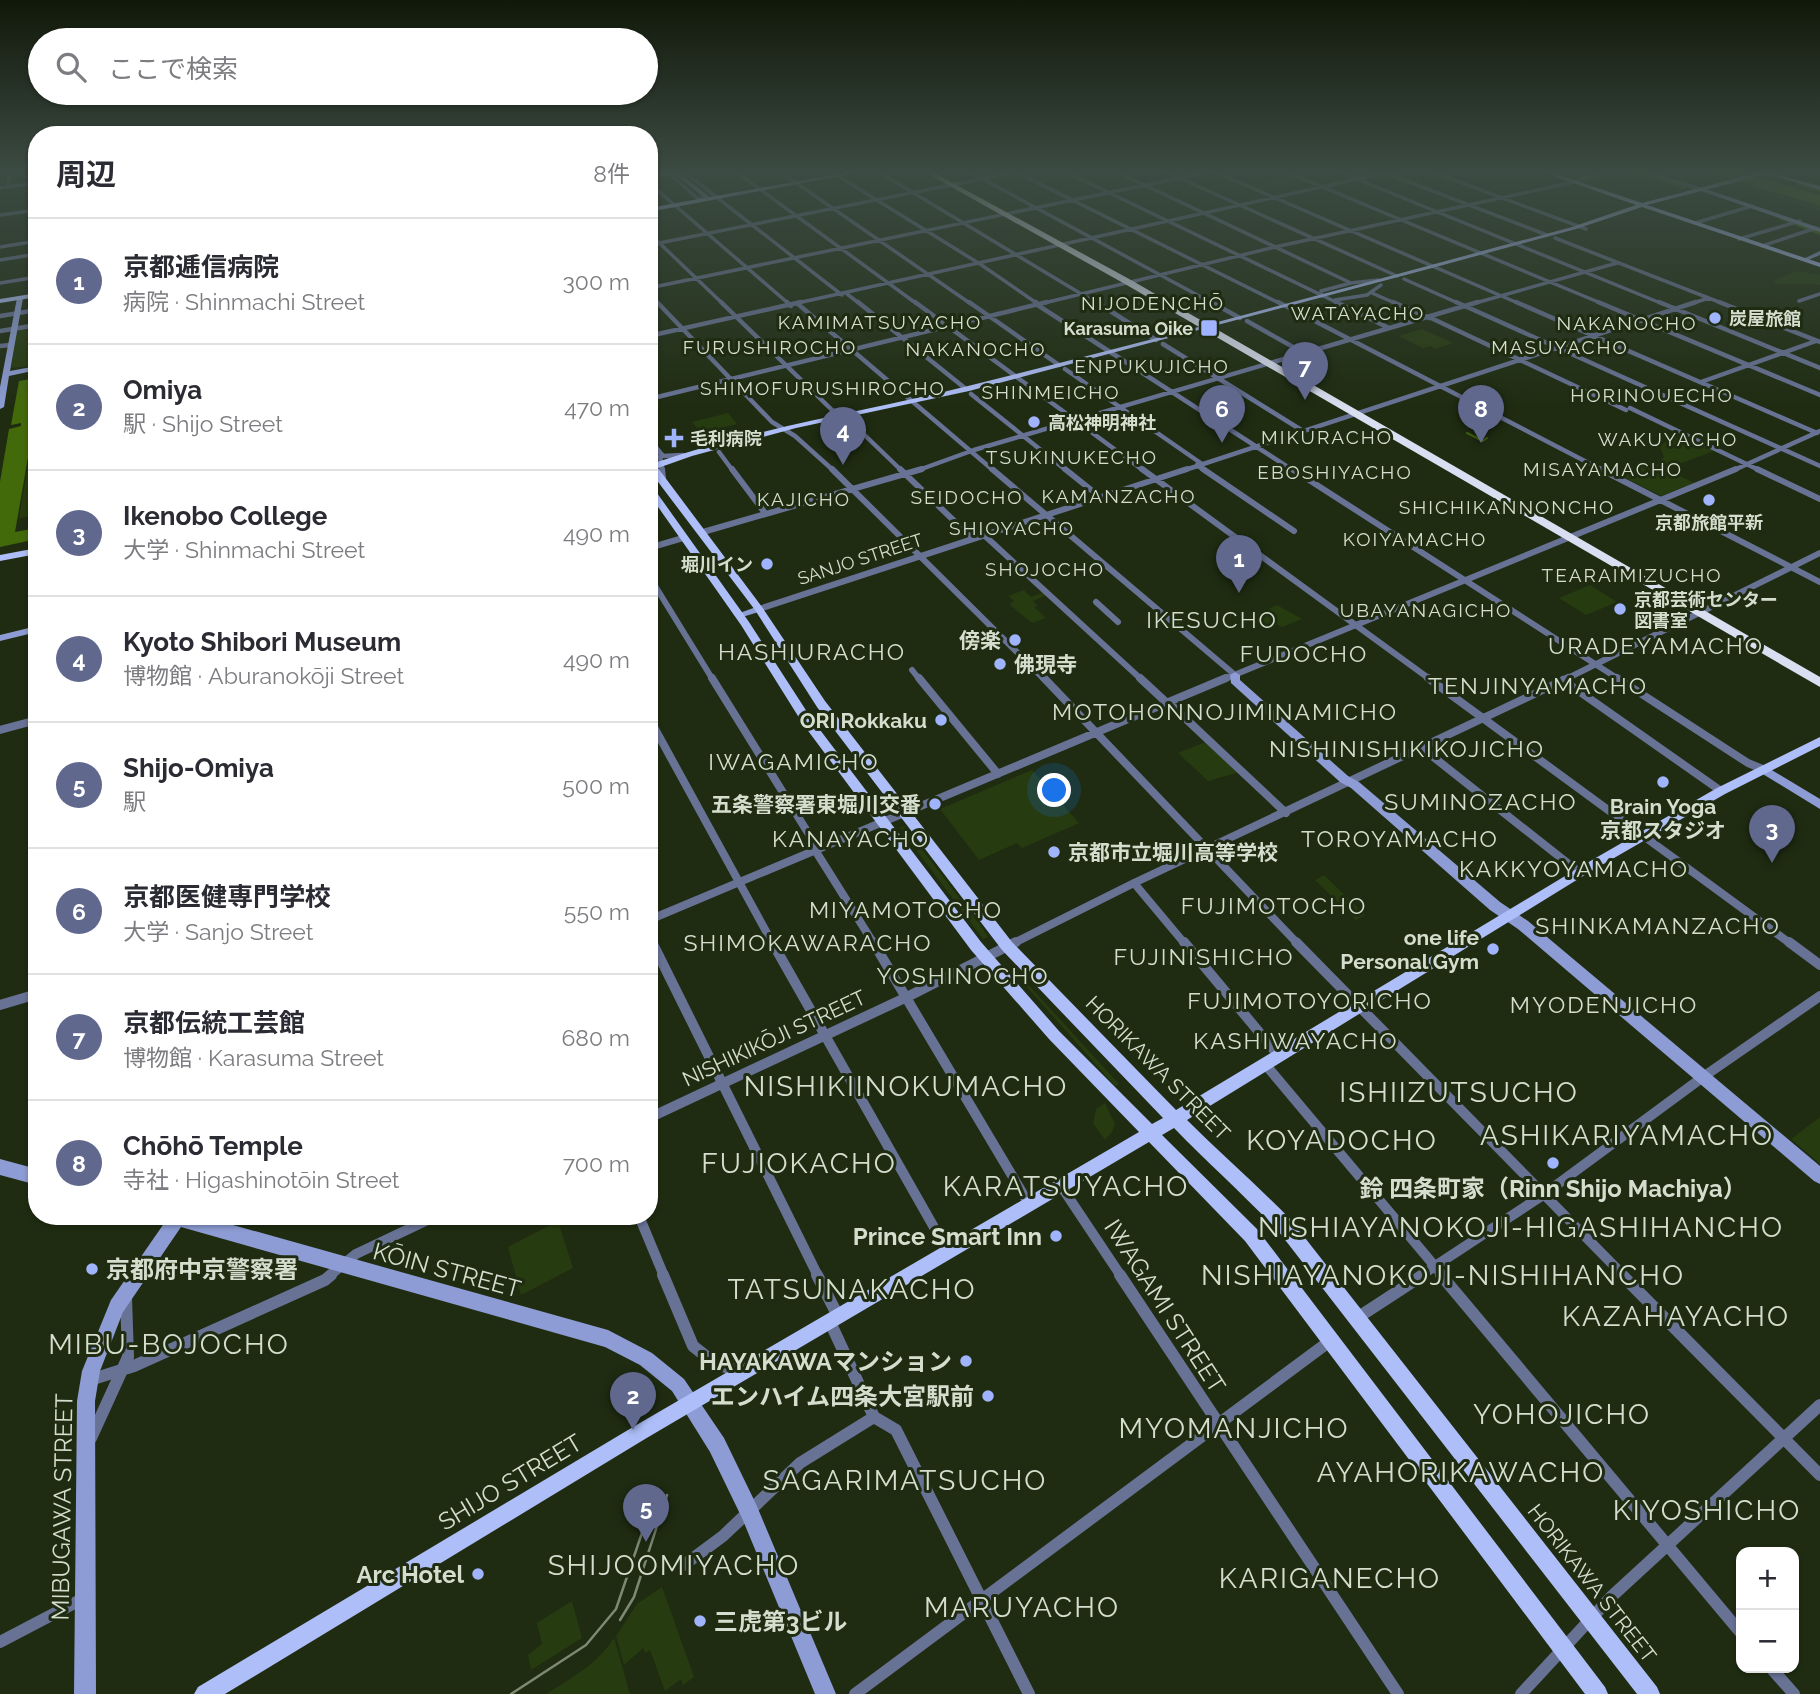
<!DOCTYPE html>
<html lang="ja">
<head>
<meta charset="utf-8">
<style>
  :root { --surface:#fff; --page:#f7f7f7; --text:#2b2b33; --muted:#7c7c81; --line:#e1e1e2; --accent:#60688e }
  body { margin:0; font-family:Raleway,"Noto Sans JP",sans-serif; background:var(--page); color:var(--text) }
  .controls { position:absolute; right:21px; bottom:21px; display:grid; overflow:hidden; border-radius:14px; box-shadow:0 2px 5px #0004 }
  .controls button { width:63px; height:63px; display:grid; place-items:center; padding:0; border:0; border-bottom:2px solid var(--line); background:var(--surface); color:var(--text); font:35px sans-serif }
  .you { position:absolute; left:1055px; top:791px; width:24px; height:24px; margin:-18px; border:5px solid #fff; border-radius:50%; background:#1a73e8; box-shadow:0 0 0 10px #1a73e833 }
  .badge { display:grid; place-items:center; width:46px; height:46px; border-radius:50%; background:var(--accent); color:#fff; font-size:23px; font-weight:700 }
  .pin { position:absolute; translate:-50% -58px; filter:drop-shadow(0 2px 4px #0008) }
  .pin::after { content:''; position:absolute; top:37px; width:24px; height:21px; background:inherit; clip-path:polygon(0 0,100% 0,50% 100%) }
  .list { margin:0; padding:0; list-style:none }
  h2 { display:flex; justify-content:space-between; align-items:center; height:91px; margin:0; padding:0 28px; font-size:30px }
  h2 small { font-size:23px; font-weight:400; color:var(--muted) }
  .list li { display:grid; grid-template-columns:46px 1fr auto; gap:21px; align-items:center; box-sizing:border-box; height:126px; padding:0 28px; border-top:2px solid var(--line) }
  .list b { display:block; font-size:26px; white-space:nowrap }
  .list p { margin:0; font-size:23px; white-space:nowrap; color:var(--muted) }
  .list em { font-size:23px; font-style:normal; color:var(--muted) }
  .icon { flex:none; width:38px; height:38px; fill:none; stroke:currentColor; stroke-width:2; stroke-linecap:round; stroke-linejoin:round }
  .map { position:relative; flex:none; width:1820px; height:1694px; overflow:hidden }
  .search { position:absolute; background:var(--surface); box-shadow:0 2px 5px #0004; left:28px; top:28px; width:630px; height:77px; display:flex; align-items:center; gap:18px; box-sizing:border-box; padding:0 24px; border-radius:38px; color:var(--muted); font-size:26px }
  .panel { position:absolute; background:var(--surface); box-shadow:0 2px 5px #0004; left:28px; top:126px; width:630px; height:1099px; border-radius:28px }
  .map>svg:first-child { display:block }
  .green { fill:#273b10 }
  .water { fill:#436a0a }
  .lines { fill:none; stroke-linecap:round; stroke-linejoin:round }
  .stream { stroke:#436a0a; stroke-width:2 }
  .canal { fill:#436a0a; fill-rule:evenodd }
  .river { fill:#436a0a; fill-rule:evenodd }
  .street-far5 { stroke:#687295; stroke-width:3.5 }
  .street-far4 { stroke:#687295; stroke-width:4.5 }
  .street-far3 { stroke:#687295; stroke-width:6 }
  .street-far2 { stroke:#687295; stroke-width:8 }
  .street-far1 { stroke:#687295; stroke-width:10 }
  .street { stroke:#687295; stroke-width:12 }
  .secondary { fill:#8d9cd4; fill-rule:evenodd }
  .primary { fill:#aebef8; fill-rule:evenodd }
  .highway { fill:#d9def0; fill-rule:evenodd }
  .tram { stroke:#7e8974; stroke-width:2.5 }
  .poi-dot { fill:#a0b3fd; stroke:#1f2c11; stroke-width:2.5 }
  .labels { text-anchor:middle; dominant-baseline:central; stroke-width:6; stroke-linejoin:round; paint-order:stroke }
  .far-poi-label { font-size:18px; font-weight:bold; fill:#d5dece; stroke:#1f2c11; text-anchor:start }
  .far-street-label { font-size:18px; fill:#d5dece; stroke:#1f2c11 }
  .far-neighbourhood-label { font-size:19px; letter-spacing:2px; fill:#d5dece; stroke:#1f2c11 }
  .poi-label { font-size:21px; font-weight:bold; fill:#d5dece; stroke:#1f2c11; text-anchor:end }
  .street-label { font-size:21px; fill:#d5dece; stroke:#1f2c11 }
  .neighbourhood-label { font-size:23px; letter-spacing:2px; fill:#d5dece; stroke:#1f2c11 }
  .near-poi-label { font-size:24px; font-weight:bold; fill:#d5dece; stroke:#1f2c11; text-anchor:end }
  .near-street-label { font-size:24px; fill:#d5dece; stroke:#1f2c11 }
  .near-neighbourhood-label { font-size:28px; letter-spacing:2px; fill:#d5dece; stroke:#1f2c11 }
</style>
</head>
<body>
<div class="map">
<svg width="1820" height="1694" viewBox="0 0 1820 1694">
  <rect width="100%" height="100%" fill="#1f2c11"/>
  <path class="green" d="M1268,171H1281L1300,181L1260,190L1248,185L1269,181L1257,175Z
    M1688,171H1754L1820,193V211Z
    M1797,271L1820,275V285C1803,281 1788,288 1771,282Z
    M37,326V365L11,368L17,330Z
    M1422,329L1453,343L1435,349L1430,346L1423,348L1399,336Z
    M37,410V515L19,518Z
    M728,413L737,424L701,433L692,422Z
    M1681,435L1714,451L1668,468L1658,463L1664,457L1659,445Z
    M1650,461L1694,483L1661,496L1618,474Z
    M1590,585L1617,602L1586,615L1559,598Z
    M1024,590L1031,597L1044,592L1047,595L1033,601L1038,606L1034,607L1046,618L1032,623L1009,604L1014,601L1008,596Z
    M1277,605L1302,619L1282,627L1273,622L1262,626L1250,617Z
    M1206,742L1240,772L1208,781L1178,753Z
    M1032,770L1079,823L1022,848L1017,843L979,860L940,809Z
    M904,826L981,926L988,937L983,939L900,828Z
    M1324,875L1365,915L1356,920L1315,880Z
    M1012,967L1119,1084L1118,1085L1115,1086L1010,968Z
    M1105,1103L1115,1124L1112,1132L1105,1140L1093,1123L1096,1109Z
    M1820,1117V1164L1791,1139Z
    M558,1221L573,1268L521,1295L508,1247Z
    M662,1587L694,1677L683,1685L681,1679L665,1691L650,1650L645,1653L643,1648L624,1665L616,1636L637,1604Z
    M572,1601L582,1638L531,1670L528,1655L542,1644L537,1623Z
    M614,1638L630,1694H546C572,1678 597,1664 614,1638Z"/>
  <path class="water" d="M1702,171H1737L1820,195V205Z
    M37,378V406L15,532L37,528V539L0,547V482L9,429L21,426V423L11,425L19,381Z"/>
  <g class="lines">
    <path class="stream" d="M1467,433L1483,441L1487,438"/>
    <path class="canal" d="M1798,184L1820,190V192L1796,186Z"/>
    <path class="river" d="M1632,171H1644L1689,187L1682,189Z
      M1779,215L1820,229V235L1779,219Z"/>
    <path class="street-far5" d="M666,171L697,198L709,199
      M683,171L842,295
      M735,171L917,304
      M779,171L971,304
      M830,171L980,264L1038,304
      M877,171L1098,304
      M968,171L1214,304
      M1014,171L1281,304
      M1064,171L1340,304
      M1115,171L1351,283
      M1164,171L1397,276
      M1213,171L1520,304
      M1284,171L1603,304
      M1337,171L1663,304
      M1644,171L1700,189
      M1386,173L1547,235
      M1435,173L1586,229
      M649,177L671,173
      M649,183L789,304
      M8,187L10,171
      M0,188L37,183
      M0,215L37,210
      M1695,223L1752,206
      M649,233L723,304
      M1555,238L1724,304
      M1739,239L1800,221
      M649,245L1017,172
      M1762,246L1816,228
      M0,247L37,241
      M0,260L37,254
      M1404,279L1460,304
      M0,283L37,277
      M649,288L1213,171
      M1372,293L1397,304
      M649,294L659,304
      M847,294L860,304
      M1322,296L1321,291L1351,283L1378,280
      M1335,300L1367,295L1381,285
      M1799,301L1820,294
      M793,304L1394,171
      M1040,304L1275,247L1570,183L1609,171
      M1472,304L1617,263
      M1690,304L1709,298"/>
    <path class="street-far4" d="M657,302L772,422L795,436L834,471
      M721,302L832,410L850,421L902,471
      M787,302L791,306
      M858,302L966,389
      M915,302L1144,471
      M969,302L1059,365
      M1036,302L1038,304
      M1096,302L1156,340
      M1211,302L1240,318
      M1278,302L1604,471
      M1336,302L1389,328
      M1393,302L1429,318
      M1456,302L1820,466
      M1516,302L1817,433
      M1598,302L1820,395
      M1659,302L1820,368
      M1719,302L1820,342
      M798,304L994,471
      M1036,304L1294,471
      M0,316L37,310
      M1431,318L1626,410
      M1247,321L1302,352
      M0,331L37,325
      M649,336L801,302
      M1163,344L1303,431
      M0,346L10,345
      M1065,369L1202,464
      M1701,382L1816,341
      M971,394L1067,471
      M649,399L1047,302
      M1630,408L1761,471
      M649,439L663,456L683,455
      M719,452L733,471
      M660,456L662,471
      M1197,465L1205,471
      M916,471L974,450L1478,302
      M1182,471L1696,302
      M1732,471L1820,431"/>
    <path class="street-far3" d="M662,469L663,478
      M732,469L765,513
      M832,469L1045,680
      M900,469L973,539
      M992,469L1235,675
      M1065,469L1100,497
      M1142,469L1431,680
      M1203,469L1294,531
      M1292,469L1620,680
      M1600,469L1820,582
      M1757,469L1820,499
      M703,532L922,469
      M984,535L1142,680
      M649,548L683,538
      M649,576L713,680
      M1096,602L1118,622
      M759,609L1187,469
      M912,670L920,680
      M1222,680L1736,469
      M1564,680L1820,553"/>
    <path class="street-far2" d="M712,678L818,849
      M919,678L998,774
      M1044,678L1298,944
      M1140,678L1167,703
      M1428,678L1791,944
      M1617,678L1748,763L1765,770
      M1563,680L1721,791
      M1169,703L1286,813
      M649,718L773,944
      M0,730L37,720
      M1422,748L1580,873
      M815,850L874,944
      M1134,883L1185,944
      M649,920L1226,678
      M649,937L653,944
      M1012,944L1134,883L1568,678"/>
    <path class="street-far1" d="M652,942L818,1276
      M772,942L948,1252
      M873,942L1029,1204
      M1184,942L1279,1056
      M1296,942L1624,1276
      M1789,942L1820,965
      M0,1005L37,994
      M1265,1064L1443,1276
      M649,1118L907,997L1016,942
      M1061,1186L1121,1276
      M639,1216L664,1276
      M329,1276L356,1254L436,1216
      M1420,1276L1543,1195L1703,1077L1820,996"/>
    <path class="street" d="M663,1275L693,1346L717,1365L742,1370
      M817,1275L838,1316
      M1120,1275L1398,1694
      M1441,1275L1741,1633
      M1622,1275L1820,1475
      M1357,1318L1423,1275
      M830,1322L874,1417L896,1430L1029,1694
      M90,1380L134,1366L325,1280L331,1275
      M91,1438L128,1357L126,1298
      M684,1565L723,1536L800,1463L874,1417
      M0,1642L84,1598
      M1771,1668L1794,1694
      M855,1694L1330,1341
      M1521,1694L1611,1597L1820,1405"/>
    <path class="secondary" d="M671,171H677L711,198V200H707Z
      M1426,171H1454L1451,173Z
      M1763,171H1769L1770,172L1767,174Z
      M1700,187L1820,228V232L1698,190Z
      M1820,251V255L1806,261L1801,260Z
      M20,296L23,298L10,371L37,366V370L9,376L4,407L0,409V387L17,298Z
      M759,606L764,609L762,611L739,618L734,615Z
      M37,626V632L0,641V635Z
      M1235,672L1240,675V680L1348,776L1359,782L1500,902L1528,921L1820,1166V1184L1814,1181L1518,929L1490,910L1351,788L1340,782L1231,683L1230,675Z
      M1765,766L1820,799V809L1761,773L1759,770L1761,767Z
      M0,1159L37,1169V1185L0,1175Z
      M163,1216H201L608,1330L652,1353L684,1379L724,1438L756,1504L836,1694H815L742,1518L710,1452L672,1391L640,1365L605,1347L181,1227L123,1312L100,1371L95,1401L96,1694H74L77,1401L82,1371L111,1300L165,1222Z"/>
    <path class="primary" d="M855,171H867L649,212V208Z
      M1539,171H1547L1642,203L1764,171L1820,186V190L1767,174L1647,205L1820,263V267L1642,207L1576,229L1432,268L969,391L796,428L692,456L658,468L762,607L825,701L1012,942L1176,1110L1580,867L1717,788L1820,737V746L1725,794L1588,873L1187,1120C1221,1154 1257,1185 1291,1220L1657,1687L1660,1694H1637L1279,1232C1245,1196 1208,1163 1174,1128L1162,1135L1257,1229L1605,1687L1608,1694H1585L1245,1241L1149,1142L645,1439L225,1694H194L198,1687L633,1427L1139,1132L1049,1039L971,950L803,724L741,625L649,494V485L652,486L749,622L811,718L981,942L1059,1031L1152,1124L1163,1118L1002,950L817,707L755,610L649,470V460L654,463C756,428 863,412 968,386C1170,336 1371,281 1572,227L1636,205Z
      M37,293V297L0,303V299Z
      M37,548V554L0,561V555Z"/>
    <path class="highway" d="M923,171H931L1131,280L1820,677V687L1125,284Z"/>
    <path class="tram" d="M620,1620L634,1597L667,1495
      M511,1694L586,1645L616,1609L656,1492"/>
  </g>
  <linearGradient id="sky" x2="0" y2="1"><stop stop-color="#111809"/><stop offset="0.42" stop-color="#3c4b43"/><stop offset="1" stop-color="#3c4b43" stop-opacity="0"/></linearGradient>
  <rect width="1820" height="408" fill="url(#sky)"/>
  <g class="poi-dot">
    <circle cx="1715" cy="318" r="7"/>
    <rect x="1200" y="319" width="18" height="18" rx="3.5"/>
    <circle cx="1034" cy="422" r="7"/>
    <path d="M670.5 427.5h7v7h7v7h-7v7h-7v-7h-7v-7h7z"/>
    <circle cx="1709" cy="500" r="7"/>
    <circle cx="767" cy="564" r="7"/>
    <circle cx="1620" cy="609" r="7"/>
    <circle cx="1015" cy="640" r="7"/>
    <circle cx="1000" cy="664" r="7"/>
    <circle cx="941" cy="720" r="7"/>
    <circle cx="1663" cy="782" r="7"/>
    <circle cx="935" cy="804" r="7"/>
    <circle cx="1054" cy="852" r="7"/>
    <circle cx="1493" cy="949" r="7"/>
    <circle cx="1553" cy="1163" r="7"/>
    <circle cx="1056" cy="1236" r="7"/>
    <circle cx="92" cy="1269" r="7"/>
    <circle cx="966" cy="1361" r="7"/>
    <circle cx="988" cy="1396" r="7"/>
    <circle cx="478" cy="1574" r="7"/>
    <circle cx="700" cy="1621" r="7"/>
  </g>
  <g class="labels">
    <g class="far-poi-label">
      <text x="1729" y="318">炭屋旅館</text>
      <text x="1193" y="328" text-anchor="end">Karasuma Oike</text>
      <text x="1048" y="422">高松神明神社</text>
      <text x="690" y="438">毛利病院</text>
      <text x="1709" y="522" text-anchor="middle">京都旅館平新</text>
      <text x="753" y="564" text-anchor="end">堀川イン</text>
      <text x="1634" y="599">京都芸術センター<tspan x="1634" dy="21">図書室</tspan></text>
    </g>
    <g class="far-street-label">
      <text transform="translate(860 559) rotate(-18)">SANJO STREET</text>
    </g>
    <g class="far-neighbourhood-label">
      <text x="1153" y="303">NIJODENCHŌ</text>
      <text x="1358" y="313">WATAYACHO</text>
      <text x="880" y="322">KAMIMATSUYACHO</text>
      <text x="1627" y="323">NAKANOCHO</text>
      <text x="770" y="347">FURUSHIROCHO</text>
      <text x="1560" y="347">MASUYACHO</text>
      <text x="976" y="349">NAKANOCHO</text>
      <text x="1152" y="366">ENPUKUJICHO</text>
      <text x="823" y="388">SHIMOFURUSHIROCHO</text>
      <text x="1051" y="392">SHINMEICHO</text>
      <text x="1652" y="395">HORINOUECHO</text>
      <text x="1327" y="437">MIKURACHO</text>
      <text x="1668" y="439">WAKUYACHO</text>
      <text x="1072" y="457">TSUKINUKECHO</text>
      <text x="1603" y="469">MISAYAMACHO</text>
      <text x="1335" y="472">EBOSHIYACHO</text>
      <text x="1119" y="496">KAMANZACHO</text>
      <text x="967" y="497">SEIDOCHO</text>
      <text x="804" y="499">KAJICHO</text>
      <text x="1507" y="507">SHICHIKANNONCHO</text>
      <text x="1012" y="528">SHIOYACHO</text>
      <text x="1415" y="539">KOIYAMACHO</text>
      <text x="1045" y="569">SHOJOCHO</text>
      <text x="1632" y="575">TEARAIMIZUCHO</text>
      <text x="1426" y="610">UBAYANAGICHO</text>
    </g>
    <g class="poi-label">
      <text x="1001" y="640">傍楽</text>
      <text x="1014" y="664" text-anchor="start">佛現寺</text>
      <text x="927" y="720">ORI Rokkaku</text>
      <text x="921" y="804">五条警察署東堀川交番</text>
      <text x="1663" y="806" text-anchor="middle">Brain Yoga<tspan x="1663" dy="24">京都スタジオ</tspan></text>
      <text x="1068" y="852" text-anchor="start">京都市立堀川高等学校</text>
      <text x="1479" y="937">one life<tspan x="1479" dy="24">Personal Gym</tspan></text>
    </g>
    <g class="street-label">
      <text transform="translate(774 1038) rotate(-25)">NISHIKIKŌJI STREET</text>
      <text transform="translate(1158 1068) rotate(45)">HORIKAWA STREET</text>
      <text transform="translate(1592 1583) rotate(52)">HORIKAWA STREET</text>
    </g>
    <g class="neighbourhood-label">
      <text x="1212" y="619">IKESUCHO</text>
      <text x="1656" y="645">URADEYAMACHO</text>
      <text x="812" y="651">HASHIURACHO</text>
      <text x="1304" y="653">FUDOCHO</text>
      <text x="1538" y="685">TENJINYAMACHO</text>
      <text x="1225" y="711">MOTOHONNOJIMINAMICHO</text>
      <text x="1407" y="748">NISHINISHIKIKOJICHO</text>
      <text x="794" y="761">IWAGAMICHO</text>
      <text x="1481" y="801">SUMINOZACHO</text>
      <text x="851" y="838">KANAYACHO</text>
      <text x="1400" y="838">TOROYAMACHO</text>
      <text x="1574" y="868">KAKKYOYAMACHO</text>
      <text x="1274" y="905">FUJIMOTOCHO</text>
      <text x="906" y="909">MIYAMOTOCHO</text>
      <text x="1658" y="925">SHINKAMANZACHO</text>
      <text x="808" y="942">SHIMOKAWARACHO</text>
      <text x="1204" y="956">FUJINISHICHO</text>
      <text x="963" y="975">YOSHINOCHO</text>
      <text x="1310" y="1000">FUJIMOTOYORICHO</text>
      <text x="1604" y="1004">MYODENJICHO</text>
      <text x="1296" y="1040">KASHIWAYACHO</text>
    </g>
    <g class="near-poi-label">
      <text x="1553" y="1188" text-anchor="middle">鈴 四条町家（Rinn Shijo Machiya）</text>
      <text x="1042" y="1236">Prince Smart Inn</text>
      <text x="106" y="1269" text-anchor="start">京都府中京警察署</text>
      <text x="952" y="1361">HAYAKAWAマンション</text>
      <text x="974" y="1396">エンハイム四条大宮駅前</text>
      <text x="464" y="1574">Arc Hotel</text>
      <text x="714" y="1621" text-anchor="start">三虎第3ビル</text>
    </g>
    <g class="near-street-label">
      <text transform="translate(447 1270) rotate(15)">KŌIN STREET</text>
      <text transform="translate(1165 1306) rotate(57)">IWAGAMI STREET</text>
      <text transform="translate(510 1482) rotate(-31)">SHIJO STREET</text>
      <text transform="translate(62 1507) rotate(-89)">MIBUGAWA STREET</text>
    </g>
    <g class="near-neighbourhood-label">
      <text x="906" y="1086">NISHIKIINOKUMACHO</text>
      <text x="1459" y="1092">ISHIIZUTSUCHO</text>
      <text x="1627" y="1135">ASHIKARIYAMACHO</text>
      <text x="1342" y="1140">KOYADOCHO</text>
      <text x="799" y="1163">FUJIOKACHO</text>
      <text x="1066" y="1186">KARATSUYACHO</text>
      <text x="1521" y="1227">NISHIAYANOKOJI-HIGASHIHANCHO</text>
      <text x="1443" y="1275">NISHIAYANOKOJI-NISHIHANCHO</text>
      <text x="852" y="1289">TATSUNAKACHO</text>
      <text x="1676" y="1316">KAZAHAYACHO</text>
      <text x="169" y="1344">MIBU-BOJOCHO</text>
      <text x="1562" y="1414">YOHOJICHO</text>
      <text x="1234" y="1428">MYOMANJICHO</text>
      <text x="1461" y="1472">AYAHORIKAWACHO</text>
      <text x="905" y="1480">SAGARIMATSUCHO</text>
      <text x="1707" y="1510">KIYOSHICHO</text>
      <text x="674" y="1565">SHIJOOMIYACHO</text>
      <text x="1330" y="1578">KARIGANECHO</text>
      <text x="1022" y="1607">MARUYACHO</text>
    </g>
  </g>
</svg>
<div class="controls">
<button>+</button>
<button>−</button>
</div>
<div class="you"></div>
<div class="pin badge" style="left:1239px;top:593px">1</div>
<div class="pin badge" style="left:633px;top:1430px">2</div>
<div class="pin badge" style="left:1772px;top:863px">3</div>
<div class="pin badge" style="left:843px;top:465px">4</div>
<div class="pin badge" style="left:646px;top:1542px">5</div>
<div class="pin badge" style="left:1222px;top:443px">6</div>
<div class="pin badge" style="left:1305px;top:400px">7</div>
<div class="pin badge" style="left:1481px;top:443px">8</div>
<div class="search"><svg class="icon" aria-label="search" viewBox="0 0 24 24"><circle cx="10" cy="10" r="6"/><path d="M15 15l6 6"/></svg>ここで検索</div>
<section class="panel">
<h2>周辺<small>8件</small></h2>
<ul class="list">
<li><span class="badge">1</span><div><b>京都逓信病院</b><p>病院 · Shinmachi Street</p></div><em>300 m</em></li>
<li><span class="badge">2</span><div><b>Omiya</b><p>駅 · Shijo Street</p></div><em>470 m</em></li>
<li><span class="badge">3</span><div><b>Ikenobo College</b><p>大学 · Shinmachi Street</p></div><em>490 m</em></li>
<li><span class="badge">4</span><div><b>Kyoto Shibori Museum</b><p>博物館 · Aburanokōji Street</p></div><em>490 m</em></li>
<li><span class="badge">5</span><div><b>Shijo-Omiya</b><p>駅</p></div><em>500 m</em></li>
<li><span class="badge">6</span><div><b>京都医健専門学校</b><p>大学 · Sanjo Street</p></div><em>550 m</em></li>
<li><span class="badge">7</span><div><b>京都伝統工芸館</b><p>博物館 · Karasuma Street</p></div><em>680 m</em></li>
<li><span class="badge">8</span><div><b>Chōhō Temple</b><p>寺社 · Higashinotōin Street</p></div><em>700 m</em></li>
</ul>
</section>
</div>
</body>
</html>
